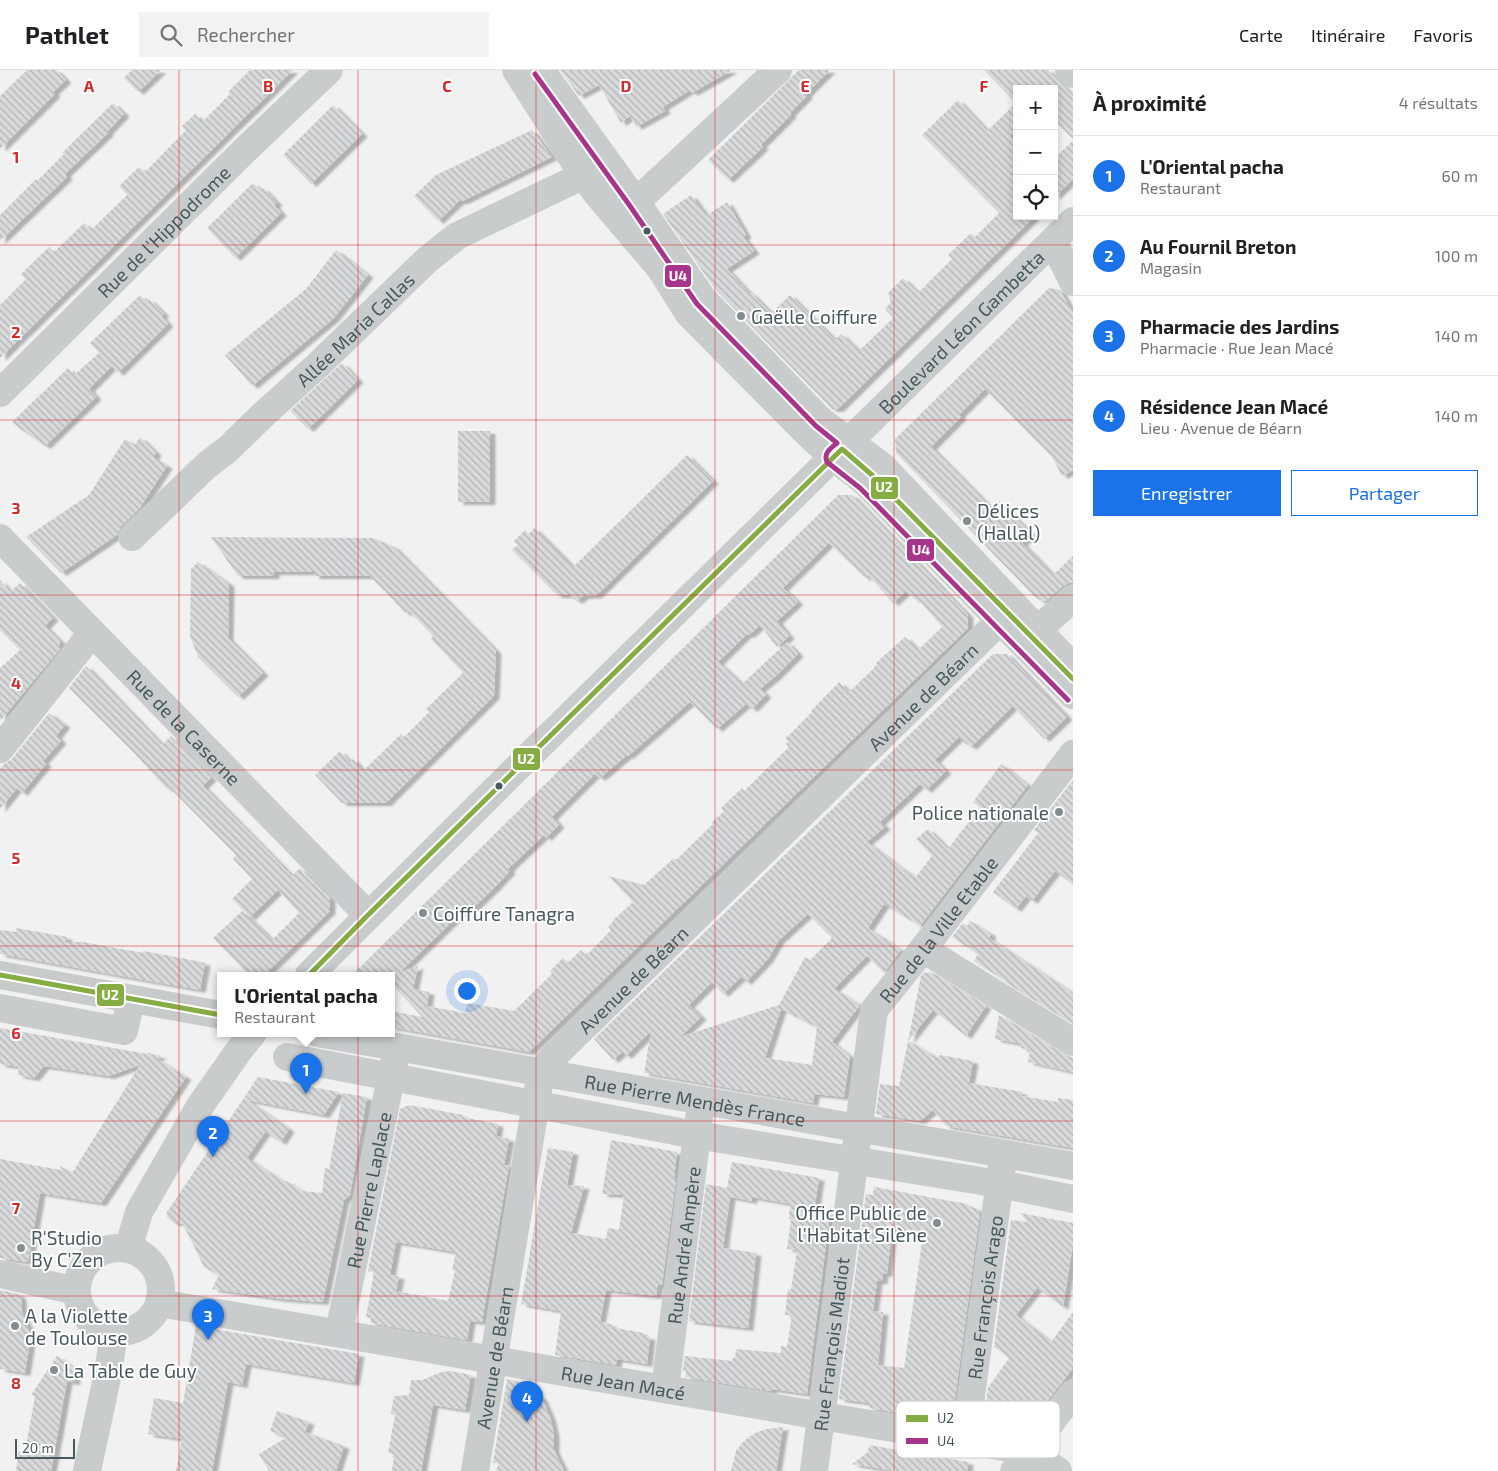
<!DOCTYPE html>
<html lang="fr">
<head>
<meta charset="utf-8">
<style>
  :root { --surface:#fff; --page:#f2f2f2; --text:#202124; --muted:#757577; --line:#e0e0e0; --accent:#1a73e8 }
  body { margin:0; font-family:"Exo 2",sans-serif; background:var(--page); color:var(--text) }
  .controls { position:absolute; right:15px; top:15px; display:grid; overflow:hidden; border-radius:0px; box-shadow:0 2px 8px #0003 }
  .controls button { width:45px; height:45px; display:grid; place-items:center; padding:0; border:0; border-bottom:1px solid var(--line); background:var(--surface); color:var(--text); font:25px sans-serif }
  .scale { position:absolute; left:15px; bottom:12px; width:60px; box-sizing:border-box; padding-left:5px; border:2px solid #48595e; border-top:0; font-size:14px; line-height:18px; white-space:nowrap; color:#48595e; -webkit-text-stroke:4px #fff; paint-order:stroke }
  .you { position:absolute; left:466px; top:920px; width:18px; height:18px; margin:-12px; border:4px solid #fff; border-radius:50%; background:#1a73e8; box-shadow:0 0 0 8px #1a73e833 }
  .badge { display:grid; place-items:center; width:32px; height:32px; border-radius:50%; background:var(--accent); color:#fff; font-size:16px; font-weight:700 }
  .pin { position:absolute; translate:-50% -41px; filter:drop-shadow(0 1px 2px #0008) }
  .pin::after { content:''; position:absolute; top:26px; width:18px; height:15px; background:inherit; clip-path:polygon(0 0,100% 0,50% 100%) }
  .popup { position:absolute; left:217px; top:902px; width:178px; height:65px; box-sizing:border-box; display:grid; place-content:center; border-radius:0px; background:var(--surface); filter:drop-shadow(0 1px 4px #0005); font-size:16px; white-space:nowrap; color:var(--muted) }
  .popup b { font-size:19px; color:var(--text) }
  .popup::after { content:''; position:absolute; left:50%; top:100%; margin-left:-10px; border:10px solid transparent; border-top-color:var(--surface) }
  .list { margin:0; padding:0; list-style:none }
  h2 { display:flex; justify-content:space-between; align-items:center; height:65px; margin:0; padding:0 20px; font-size:21px }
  h2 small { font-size:16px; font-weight:400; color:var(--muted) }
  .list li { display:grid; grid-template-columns:32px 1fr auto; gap:15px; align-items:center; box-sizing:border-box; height:80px; padding:0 20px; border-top:1px solid var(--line) }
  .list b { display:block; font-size:19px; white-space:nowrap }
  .list p { margin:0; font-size:16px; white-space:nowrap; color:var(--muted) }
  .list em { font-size:16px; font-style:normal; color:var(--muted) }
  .actions { display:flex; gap:10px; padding:15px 20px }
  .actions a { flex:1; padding:11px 0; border:1px solid var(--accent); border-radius:0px; text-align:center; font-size:18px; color:var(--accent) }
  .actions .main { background:var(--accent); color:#fff }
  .icon { flex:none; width:28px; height:28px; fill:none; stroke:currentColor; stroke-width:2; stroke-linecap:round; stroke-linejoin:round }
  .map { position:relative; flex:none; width:1073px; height:1401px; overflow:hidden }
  header { display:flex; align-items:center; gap:30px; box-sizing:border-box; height:70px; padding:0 25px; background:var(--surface); border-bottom:1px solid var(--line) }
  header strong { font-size:24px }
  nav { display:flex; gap:28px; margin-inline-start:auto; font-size:18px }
  .search { width:350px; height:45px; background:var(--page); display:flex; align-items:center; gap:12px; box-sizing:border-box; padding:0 18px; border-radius:0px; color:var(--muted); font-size:19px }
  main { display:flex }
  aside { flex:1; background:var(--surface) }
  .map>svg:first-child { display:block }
  .building { fill:url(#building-back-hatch); fill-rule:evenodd; filter:url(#shadow) }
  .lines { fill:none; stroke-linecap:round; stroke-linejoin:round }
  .minor { stroke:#c9cccd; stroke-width:28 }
  .major { stroke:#c7cbcc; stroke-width:28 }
  .bus-1-casing { stroke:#fff; stroke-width:9 }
  .bus-2-casing { stroke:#fff; stroke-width:9 }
  .bus-1 { stroke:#85ad44; stroke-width:5 }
  .bus-2 { stroke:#a7358b; stroke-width:5 }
  .grid { fill:none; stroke:#d62828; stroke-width:1; stroke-opacity:0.55 }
  .bus-dot { fill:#48595e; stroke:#fff; stroke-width:2 }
  .poi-dot { fill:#848e91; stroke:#fff; stroke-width:2 }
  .labels { text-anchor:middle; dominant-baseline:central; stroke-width:4; stroke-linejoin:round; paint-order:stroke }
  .street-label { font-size:19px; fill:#48595e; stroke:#fff }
  .poi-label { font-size:19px; fill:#48595e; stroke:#fff; text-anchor:start }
  .key { fill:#fff; stroke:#c8cdcf; stroke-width:1 }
  .key-label { font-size:14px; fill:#48595e }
  .grid-label { font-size:16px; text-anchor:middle; font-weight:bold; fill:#d62828; stroke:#fff; stroke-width:4; stroke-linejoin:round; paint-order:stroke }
  .line-badge { stroke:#fff; stroke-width:2 }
  .badge-label { font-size:14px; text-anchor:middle; font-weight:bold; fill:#fff }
</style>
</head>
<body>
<header>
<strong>Pathlet</strong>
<div class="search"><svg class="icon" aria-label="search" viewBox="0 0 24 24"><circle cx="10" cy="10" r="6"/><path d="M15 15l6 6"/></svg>Rechercher</div>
<nav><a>Carte</a><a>Itinéraire</a><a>Favoris</a></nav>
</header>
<main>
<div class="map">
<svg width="1073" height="1401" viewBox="0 0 1073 1401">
  <defs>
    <pattern id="building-back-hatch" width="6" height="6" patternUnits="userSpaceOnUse" patternTransform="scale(1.25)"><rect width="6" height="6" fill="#d8d9da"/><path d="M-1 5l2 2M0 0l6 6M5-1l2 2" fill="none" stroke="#b1b3b4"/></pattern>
    <filter id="shadow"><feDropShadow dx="5.5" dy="3" stdDeviation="1" flood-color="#0004"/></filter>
  </defs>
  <rect width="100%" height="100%" fill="#f2f1f1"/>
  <path class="building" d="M27,0H56L66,10L53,22L55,24L0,79V26Z
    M132,0H161L138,22L124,8Z
    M250,0H293L0,288V235L26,209L21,204L49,177L54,182L84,153L91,160L127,125L119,116L139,97L145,102L186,60L182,56L195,44L202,52L230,24L228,22Z
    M560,0H732L692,23L690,20L663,37L665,41L636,57L630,46L621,53L599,15L579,26Z
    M799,0H830L806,24L807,26L790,43L791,45L761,75L763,77L728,110L708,90Z
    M984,0H1048L1073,26V69L1054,50V19H1017V59L1010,66L1017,73V146H1035L838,339H832L715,219L663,144L691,125L706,146L727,132L746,165L743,167L754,181L727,199L750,224L751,223L771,243L790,225L835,270L841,264L859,281L893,248L885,239L891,232L888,223L903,208L918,223L952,189L948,185L971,163L975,167L999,143L922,65L958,30L987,61L1016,33Z
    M113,33L124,44L107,62L108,63L65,104L67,107L0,171V145L36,109L37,111L64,84L62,83Z
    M333,35L362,64L311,114L283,85Z
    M532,60L552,87L463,131H459L438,151L414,126L436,105Z
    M1073,70V109L1054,127V89Z
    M253,113L260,120L263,118L277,133L274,135L281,143L235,188L207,158Z
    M336,180L368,205L334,248L252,316L225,285L306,219Z
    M1049,218L1060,220L1073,243V400L1062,406L1052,387L985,319L959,345L961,347L931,377L992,439L999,431L1031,464L1022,473L1053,505L1073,486V513H1069L1063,516L1046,531L1040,530L1034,526L896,383L895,369Z
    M140,225L147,232L149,229L164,244L161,246L168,254L118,303L112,296L89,319L96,327L45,376L19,358L12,352L68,298L74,305L99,283L90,273Z
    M342,293L358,310L308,359L290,341Z
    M458,361H490V432H458Z
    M140,367L156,383L153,387L167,396L139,439L121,456L117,465L61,503L26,467L89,425L125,369L135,375Z
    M687,385L713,411L597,525L583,526L577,531L569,525H557L512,480L518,475L514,471L525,460L529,464L534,458L573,497Z
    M838,425H852L968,545V558L529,982L391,957V941L422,947L391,913V905H352ZM829,473L865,508L868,505L893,533L906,521L915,530L917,528L942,557L918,580L905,567L876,593L877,594L872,600L849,622L839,612L811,641L812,642L785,669L788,671L786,674L789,677L744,721L742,718L721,738L724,741L711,753L713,754L676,790L674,788L644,815L608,806L633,832L612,851L613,852L608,857L611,860L586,886L581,880L568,893L563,888L550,901L552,904L514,941L467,933L465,943L427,936L429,922L413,919L418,896L400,902L464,840L469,837L472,839L494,818L510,801L508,799L544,765L546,768L559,755L552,747L595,704L600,708L627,685L628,686L690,632L717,659L746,634L752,639L766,625L760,619L777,605L798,584L787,572L742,614L718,592L747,564L749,565L760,555L777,577L789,566L777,551L798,532L783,518Z
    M211,467L373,468L394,477L496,581L494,626L386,733H342L315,705L340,681L350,692L353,689L363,701L401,664L404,667L429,642L426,639L463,603L431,569L433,566L409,541L405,543L384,520V521L370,506H314V502H274V506H238Z
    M198,492L229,514L228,568L263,603L238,627L198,587L190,566L191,499Z
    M0,510L10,522L20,513L53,548L45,556L60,571V579L0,651V598L20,580L0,560Z
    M993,584H1007L1067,647L1044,669L1013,636L971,677L968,674L967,675L959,667L935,690L946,701L926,720L920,714L880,752L885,757L867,772L915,808L932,786L916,769L928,759L948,779L980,737L973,732L1001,694L1028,715L920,856L884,834L868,858L901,880L884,903L867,886L834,919L860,935L832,972L850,986L844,1027L814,1024L813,1033L645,1003L644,1004L651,961L626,986L622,982L613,990L594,969ZM808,844L832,868L810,890L805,887L779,935L680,967L701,947L689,935L712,912L723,924L741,907L746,912L768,889L779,870ZM781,939L817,957L812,995L765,988Z
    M86,596L162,675L171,666L211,708L203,716L292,806L300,798L330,828V841L264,905H249L213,868L242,841L272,870L299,843L278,820L250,847L232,829L252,809L235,791L233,788L236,785L169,717L167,719L134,683L69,618Z
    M49,643L65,655L56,666L61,671L43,691L46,694L22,723L17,718L0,739V699L4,694L12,689Z
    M1073,710V815L1055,801L1032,831L1026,826L1016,839L993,822L1038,763L1034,760Z
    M970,851L991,864L989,868L1073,923V954L1005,912L1006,906L1004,910L974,891L978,884L952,867L963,853L967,856Z
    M16,858L67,867L65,872H83L143,883V881L181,888L205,893L200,920L0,884V860L16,862Z
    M931,902L986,936L966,966L933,940L908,971L938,988L940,985L973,991L969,1013L1022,1022L1021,1026L1058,1032V1028L1073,1030V1078L946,1056L933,1040L920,1051L876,1044L880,1014L899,1016L921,906L923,903Z
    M999,945L1065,985L1073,988V1002L1028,992L1030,980L1021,978L1022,974L995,969Z
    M0,958L147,984L148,982L151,984L162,986L156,988L186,1007L101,1133L40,1123L28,1192L0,1188V1089L60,1100V1096L72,1103L140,995L109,1006L44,996L34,1008L18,1005L19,997L0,994Z
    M258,1007L339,1022L324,1045L247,1030L289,1059L281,1072L265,1062L247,1088L281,1110L288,1112L290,1114L302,1121L322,1123L325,1098L329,1099L343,1023L367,1027L350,1125L344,1130L323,1232L282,1229L212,1219L219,1205L204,1197L183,1154L172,1152L167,1147V1142Z
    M409,1035L463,1045L462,1047L498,1054L496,1066L509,1069L504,1095H509L482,1252L470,1251L467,1270L370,1253L371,1248L366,1247L374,1202L368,1201L400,1039ZM396,1172L456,1182L452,1200L455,1201L448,1231L396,1221L399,1206L390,1205Z
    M611,1070L677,1082L674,1108L676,1109L662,1215L658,1214L656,1226L606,1220L600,1252L611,1254V1257L643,1263V1266L650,1267L647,1294L617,1289L616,1295L555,1285L561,1241L521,1234L548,1078L573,1082L567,1115L584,1116L571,1163L606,1169L608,1158L619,1160L624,1125L602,1124Z
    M732,1092L819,1108L814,1141L830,1143L807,1324L772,1319L771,1321L685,1307L686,1301L683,1300L685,1286L732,1291L733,1287L735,1288L736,1279L781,1283V1276L787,1277L792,1245H785L788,1219L791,1220L797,1180L787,1179L791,1149H789V1144L791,1134L752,1127V1131L730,1127L723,1178L756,1183L748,1258L689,1251L706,1114L727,1118Z
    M874,1117L967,1134V1136L976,1138L980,1143L954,1336H949L946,1351L869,1338L870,1333L839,1329L866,1124L873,1125ZM892,1159L923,1165L904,1298L878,1295L883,1242L873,1241L877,1211H882L883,1203L887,1204Z
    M1020,1143L1073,1153V1174L1063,1237L1037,1218L1016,1245L1051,1272L1073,1242V1298L1022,1364L992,1359L995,1356L983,1354L988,1318L1009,1288L994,1277L1011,1150L1027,1152Z
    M0,1220L18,1224L21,1227L22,1242L31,1265L25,1303L0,1299Z
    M196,1256L359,1284L354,1313L246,1294L242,1315L228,1312L212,1401H176L182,1369L148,1364L154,1328L183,1333Z
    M57,1286L73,1297L75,1312L67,1311L51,1401H16L19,1381L25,1382L35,1326L31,1325Z
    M450,1301L471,1305L465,1340L433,1335L421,1401H392L394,1384L388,1383L395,1345L391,1344L394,1326L409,1325L411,1310H422L442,1302Z
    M507,1309L519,1312L542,1328L550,1347L554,1364V1380L564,1401H496L499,1393H493Z
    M277,1341L309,1352L305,1362L344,1376L336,1401H269L259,1384L287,1367L270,1361Z
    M783,1357L776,1401H731L736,1381L742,1373L748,1368L757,1362L767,1359Z
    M869,1375L968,1392L967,1401H894L852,1394L868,1382Z"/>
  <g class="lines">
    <g class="minor">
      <path d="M516,0L583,105L597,124L660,198L689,244L808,364L833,387L865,412L1073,625"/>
      <path d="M541,0L636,132L703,229L821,351L882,396L1073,597"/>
      <path d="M1069,0L1073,4"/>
      <path d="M636,132L778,0"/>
      <path d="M1053,171L1073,212"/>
      <path id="s1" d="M0,323L245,80L329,0"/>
      <path id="s2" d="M132,467L207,395L228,379L264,344L318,295L427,190L457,166L578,108L598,95"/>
      <path id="s3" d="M0,468L368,845"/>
      <path d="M1026,575L1042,556L1073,528"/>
      <path d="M0,679L92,563"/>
      <path d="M923,879L1073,972"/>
      <path id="s4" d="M309,905L526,689L1073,151"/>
      <path d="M0,938L124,961L131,929"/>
      <path d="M287,987L696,1065L1000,1114L1073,1129"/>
      <circle cx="119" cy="1220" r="42"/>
      <path d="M128,1179L139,1142L200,1036L240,979L253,963"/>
      <path d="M0,1204L77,1221"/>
      <path id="s5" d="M159,1233L1028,1381L1058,1401"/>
      <path id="s6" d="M339,1263L395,988"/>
      <path id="s7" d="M665,1319L699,1048"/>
      <path id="s8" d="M965,1371L1002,1095"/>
      <path d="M87,1401L108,1303L114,1262"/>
      <path id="s9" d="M475,1401L541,1002L554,986L1015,536"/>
      <path id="s10" d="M814,1401L874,940L923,879L1073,684"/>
      <path d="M1014,1401L1073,1323"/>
    </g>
    <g class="major">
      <path d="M0,905L221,945"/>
      <path id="s11" d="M317,963L1073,1096"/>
    </g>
    <defs>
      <path id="bus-1" d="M0,905L221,945
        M309,905L368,845L842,379L872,405L1073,609"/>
      <path id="bus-2" d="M535,4L630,136L697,234L816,356L837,373C831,378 823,383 827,392L860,418L1068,630"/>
    </defs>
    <use href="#bus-1" class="bus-1-casing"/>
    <use href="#bus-2" class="bus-2-casing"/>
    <use href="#bus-1" class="bus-1"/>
    <use href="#bus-2" class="bus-2"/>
  </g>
  <path class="grid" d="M179,0V1401M358,0V1401M536,0V1401M715,0V1401M894,0V1401M0,175H1073M0,350H1073M0,525H1073M0,700H1073M0,876H1073M0,1051H1073M0,1226H1073"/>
  <g class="bus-dot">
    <circle cx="647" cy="161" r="4.5"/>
    <circle cx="499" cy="716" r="4.5"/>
  </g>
  <g class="poi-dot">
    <circle cx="741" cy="246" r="5"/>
    <circle cx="967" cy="451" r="5"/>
    <circle cx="1059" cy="742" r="5"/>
    <circle cx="423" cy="843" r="5"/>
    <circle cx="937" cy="1153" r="5"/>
    <circle cx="21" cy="1178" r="5"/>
    <circle cx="15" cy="1256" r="5"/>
    <circle cx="54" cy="1300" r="5"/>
  </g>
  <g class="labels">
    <g class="street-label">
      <text stroke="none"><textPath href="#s1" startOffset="230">Rue de l'Hippodrome</textPath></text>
      <text stroke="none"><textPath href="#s2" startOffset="305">Allée Maria Callas</textPath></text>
      <text stroke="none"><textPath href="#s4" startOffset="916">Boulevard Léon Gambetta</textPath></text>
      <text stroke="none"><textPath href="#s9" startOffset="940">Avenue de Béarn</textPath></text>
      <text stroke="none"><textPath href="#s3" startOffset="264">Rue de la Caserne</textPath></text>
      <text stroke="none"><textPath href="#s10" startOffset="568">Rue de la Ville Etable</textPath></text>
      <text stroke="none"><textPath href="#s9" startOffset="535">Avenue de Béarn</textPath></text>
      <text stroke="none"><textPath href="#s11" startOffset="384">Rue Pierre Mendès France</textPath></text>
      <text stroke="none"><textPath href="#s6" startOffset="146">Rue Pierre Laplace</textPath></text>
      <text stroke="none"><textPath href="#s7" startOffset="145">Rue André Ampère</textPath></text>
      <text stroke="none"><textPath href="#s8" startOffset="145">Rue François Arago</textPath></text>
      <text stroke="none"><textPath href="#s10" startOffset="128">Rue François Madiot</textPath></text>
      <text stroke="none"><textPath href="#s9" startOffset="115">Avenue de Béarn</textPath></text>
      <text stroke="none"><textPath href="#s5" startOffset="471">Rue Jean Macé</textPath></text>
    </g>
    <g class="poi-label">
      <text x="751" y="246">Gaëlle Coiffure</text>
      <text x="977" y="440">Délices<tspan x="977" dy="22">(Hallal)</tspan></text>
      <text x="1049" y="742" text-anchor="end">Police nationale</text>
      <text x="433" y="843">Coiffure Tanagra</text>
      <text x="927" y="1142" text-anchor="end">Office Public de<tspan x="927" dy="22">l'Habitat Silène</tspan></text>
      <text x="31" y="1167">R'Studio<tspan x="31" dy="22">By C'Zen</tspan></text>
      <text x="25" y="1245">A la Violette<tspan x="25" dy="22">de Toulouse</tspan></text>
      <text x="64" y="1300">La Table de Guy</text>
    </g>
  </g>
  <rect x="896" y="1331" width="164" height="57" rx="8" class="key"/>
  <rect x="906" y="1345" width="22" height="7" fill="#85ad44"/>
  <rect x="906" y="1368" width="22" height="6" fill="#a7358b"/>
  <g class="key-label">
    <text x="937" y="1353">U2</text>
    <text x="937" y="1376">U4</text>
  </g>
  <g class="grid-label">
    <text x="89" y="22">A</text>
    <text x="268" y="22">B</text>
    <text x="447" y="22">C</text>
    <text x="626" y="22">D</text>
    <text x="805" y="22">E</text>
    <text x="984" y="22">F</text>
    <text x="16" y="93">1</text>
    <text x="16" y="268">2</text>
    <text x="16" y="444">3</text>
    <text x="16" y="619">4</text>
    <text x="16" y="794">5</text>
    <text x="16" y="969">6</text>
    <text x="16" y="1144">7</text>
    <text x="16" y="1319">8</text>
  </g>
  <g class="line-badge">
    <rect x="664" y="194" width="28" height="24" rx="5" fill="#a7358b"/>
    <rect x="870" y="406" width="29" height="24" rx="5" fill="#85ad44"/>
    <rect x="906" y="468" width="29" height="24" rx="5" fill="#a7358b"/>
    <rect x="512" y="677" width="29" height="24" rx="5" fill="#85ad44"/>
    <rect x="96" y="913" width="29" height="24" rx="5" fill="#85ad44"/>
  </g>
  <g class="badge-label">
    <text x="678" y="211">U4</text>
    <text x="884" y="422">U2</text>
    <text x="921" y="485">U4</text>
    <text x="526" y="694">U2</text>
    <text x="110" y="930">U2</text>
  </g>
</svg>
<div class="controls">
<button>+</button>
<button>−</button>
<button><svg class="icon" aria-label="locate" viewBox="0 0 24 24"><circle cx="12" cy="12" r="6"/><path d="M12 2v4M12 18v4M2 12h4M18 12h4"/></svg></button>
</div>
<div class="scale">20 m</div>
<div class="you"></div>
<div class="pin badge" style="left:306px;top:1024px">1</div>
<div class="popup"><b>L'Oriental pacha</b>Restaurant</div>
<div class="pin badge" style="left:213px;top:1087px">2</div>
<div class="pin badge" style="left:208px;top:1270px">3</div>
<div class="pin badge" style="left:527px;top:1352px">4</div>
</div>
<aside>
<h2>À proximité<small>4 résultats</small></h2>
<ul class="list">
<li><span class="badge">1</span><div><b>L'Oriental pacha</b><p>Restaurant</p></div><em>60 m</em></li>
<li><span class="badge">2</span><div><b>Au Fournil Breton</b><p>Magasin</p></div><em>100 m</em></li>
<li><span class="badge">3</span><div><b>Pharmacie des Jardins</b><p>Pharmacie · Rue Jean Macé</p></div><em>140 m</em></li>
<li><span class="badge">4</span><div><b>Résidence Jean Macé</b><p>Lieu · Avenue de Béarn</p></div><em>140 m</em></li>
</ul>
<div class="actions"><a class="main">Enregistrer</a><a>Partager</a></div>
</aside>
</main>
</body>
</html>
